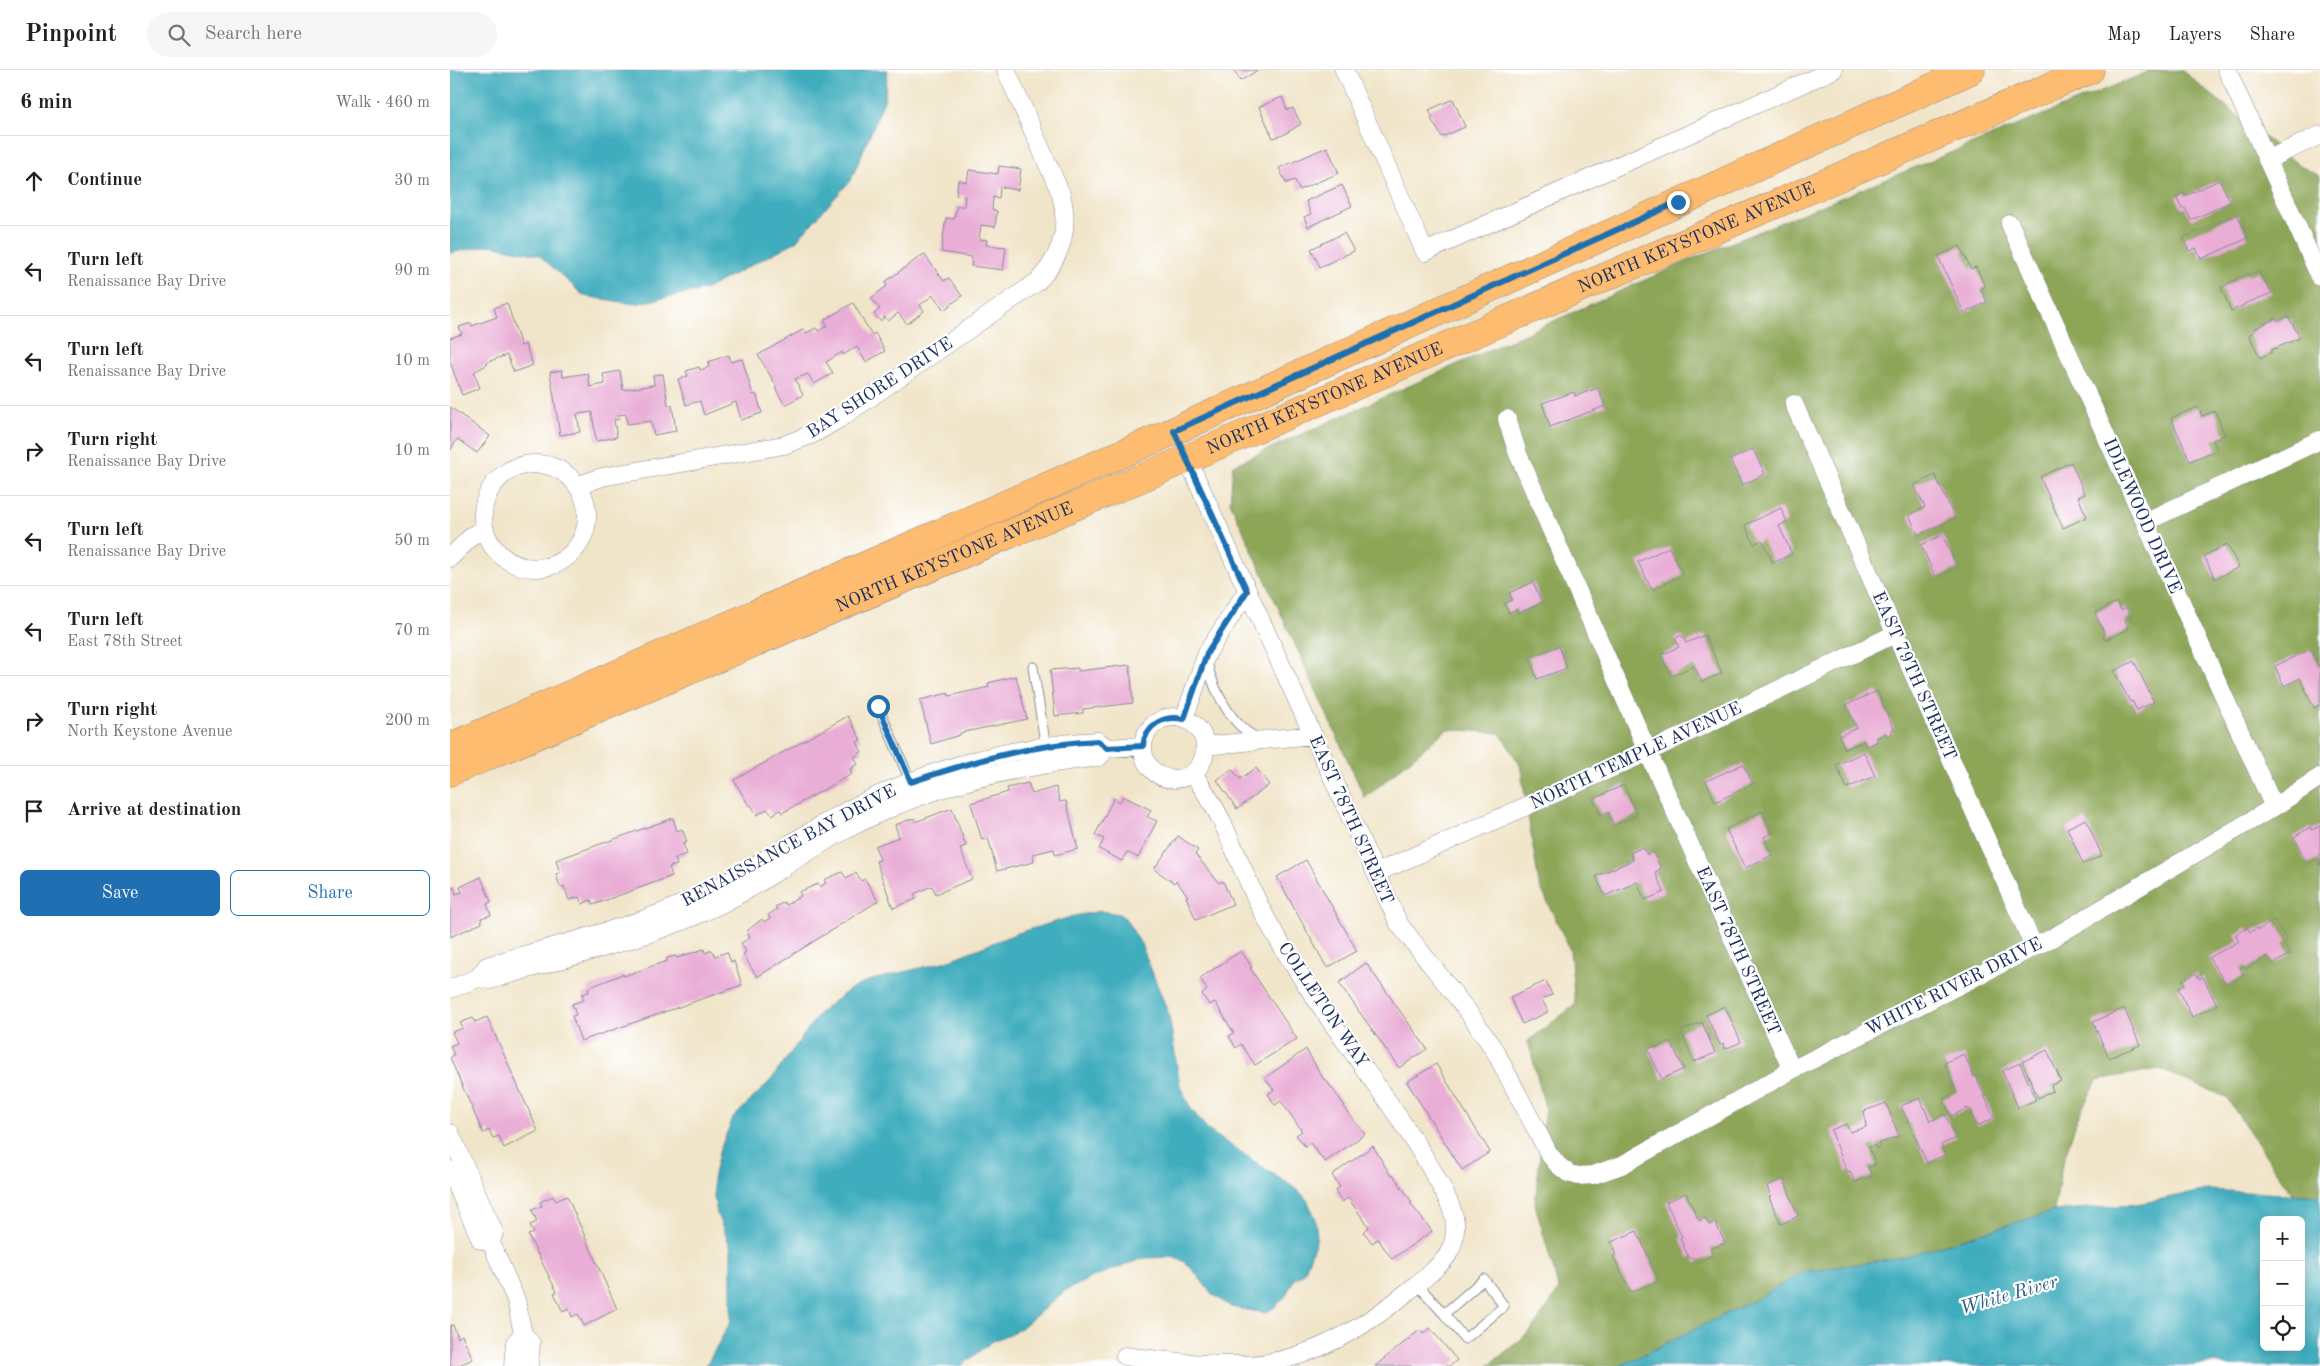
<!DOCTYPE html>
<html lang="en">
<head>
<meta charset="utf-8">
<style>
  :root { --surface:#fff; --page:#f6f6f6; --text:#202124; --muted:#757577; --line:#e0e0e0; --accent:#1f6fb2 }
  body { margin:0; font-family:"Old Standard TT",serif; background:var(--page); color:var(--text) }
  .controls { position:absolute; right:15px; bottom:15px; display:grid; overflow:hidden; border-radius:8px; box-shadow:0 2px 12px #0003 }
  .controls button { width:45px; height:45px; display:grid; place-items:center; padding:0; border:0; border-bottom:1px solid var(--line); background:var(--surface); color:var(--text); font:25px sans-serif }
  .stop { position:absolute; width:15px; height:15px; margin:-11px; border:4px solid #1f6fb2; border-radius:50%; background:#fff }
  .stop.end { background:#1f6fb2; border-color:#fff; box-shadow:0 1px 5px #0008 }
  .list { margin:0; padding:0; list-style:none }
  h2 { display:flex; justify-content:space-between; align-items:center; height:65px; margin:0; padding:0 20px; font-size:21px }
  h2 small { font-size:16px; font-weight:400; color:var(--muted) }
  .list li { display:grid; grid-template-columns:32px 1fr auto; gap:15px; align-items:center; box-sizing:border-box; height:90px; padding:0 20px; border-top:1px solid var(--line) }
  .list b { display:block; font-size:19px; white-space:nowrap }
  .list p { margin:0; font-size:16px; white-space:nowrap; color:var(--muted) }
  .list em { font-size:16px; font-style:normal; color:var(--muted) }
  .actions { display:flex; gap:10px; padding:15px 20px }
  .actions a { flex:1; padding:11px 0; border:1px solid var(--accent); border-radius:8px; text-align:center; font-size:18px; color:var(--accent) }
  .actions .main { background:var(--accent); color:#fff }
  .icon { flex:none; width:28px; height:28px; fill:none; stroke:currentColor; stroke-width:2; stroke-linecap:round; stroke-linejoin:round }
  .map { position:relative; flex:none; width:1870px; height:1296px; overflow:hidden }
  header { display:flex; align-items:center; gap:30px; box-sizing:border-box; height:70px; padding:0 25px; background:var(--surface); border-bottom:1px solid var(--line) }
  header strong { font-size:24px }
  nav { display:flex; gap:28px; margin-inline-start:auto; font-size:18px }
  .search { width:350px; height:45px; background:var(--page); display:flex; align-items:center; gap:12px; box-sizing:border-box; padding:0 18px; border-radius:28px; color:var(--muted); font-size:19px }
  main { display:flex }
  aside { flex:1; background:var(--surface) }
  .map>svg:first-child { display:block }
  .forest { fill:#8ca557; stroke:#546a5a }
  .water { fill:#40adbe; stroke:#2e6e8e; fill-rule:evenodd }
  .building { fill:#e9add6 }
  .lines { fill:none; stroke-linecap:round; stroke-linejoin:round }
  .service-casing { stroke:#868a94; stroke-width:11 }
  .minor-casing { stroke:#868a94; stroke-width:19 }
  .primary-casing { stroke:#868a94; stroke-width:29 }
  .service { stroke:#fff; stroke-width:9 }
  .minor { stroke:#fff; stroke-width:18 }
  .primary { stroke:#fdbc6f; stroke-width:28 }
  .route { stroke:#1f6fb2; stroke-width:6 }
  .labels { text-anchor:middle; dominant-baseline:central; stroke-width:4.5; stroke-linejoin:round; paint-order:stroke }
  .street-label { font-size:18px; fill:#1b2f5e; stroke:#fff }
  .water-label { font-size:19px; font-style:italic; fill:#2a6184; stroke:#fff }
</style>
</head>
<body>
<header>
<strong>Pinpoint</strong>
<div class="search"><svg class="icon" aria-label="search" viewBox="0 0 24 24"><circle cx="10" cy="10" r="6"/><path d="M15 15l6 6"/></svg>Search here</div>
<nav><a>Map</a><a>Layers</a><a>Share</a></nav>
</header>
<main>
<aside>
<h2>6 min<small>Walk · 460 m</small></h2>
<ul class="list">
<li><svg class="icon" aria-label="ahead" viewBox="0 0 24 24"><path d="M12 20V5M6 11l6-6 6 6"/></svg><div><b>Continue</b></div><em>30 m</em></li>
<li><svg class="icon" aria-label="left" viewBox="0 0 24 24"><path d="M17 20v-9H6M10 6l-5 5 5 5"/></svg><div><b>Turn left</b><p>Renaissance Bay Drive</p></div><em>90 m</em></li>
<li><svg class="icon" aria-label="left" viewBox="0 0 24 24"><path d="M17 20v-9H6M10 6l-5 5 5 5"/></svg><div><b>Turn left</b><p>Renaissance Bay Drive</p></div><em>10 m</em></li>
<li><svg class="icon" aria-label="right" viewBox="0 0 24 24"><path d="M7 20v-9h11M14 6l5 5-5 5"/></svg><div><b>Turn right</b><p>Renaissance Bay Drive</p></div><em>10 m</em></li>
<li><svg class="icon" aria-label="left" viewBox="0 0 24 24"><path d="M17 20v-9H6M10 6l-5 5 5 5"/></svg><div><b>Turn left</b><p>Renaissance Bay Drive</p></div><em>50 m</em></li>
<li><svg class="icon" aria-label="left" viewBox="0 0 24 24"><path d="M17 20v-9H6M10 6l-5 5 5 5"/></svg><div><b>Turn left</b><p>East 78th Street</p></div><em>70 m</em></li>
<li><svg class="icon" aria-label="right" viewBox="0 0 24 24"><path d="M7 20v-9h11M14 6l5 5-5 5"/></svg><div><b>Turn right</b><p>North Keystone Avenue</p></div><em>200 m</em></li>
<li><svg class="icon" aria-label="arrive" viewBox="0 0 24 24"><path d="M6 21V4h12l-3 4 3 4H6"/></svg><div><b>Arrive at destination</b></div></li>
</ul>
<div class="actions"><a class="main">Save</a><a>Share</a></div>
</aside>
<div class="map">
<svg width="1870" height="1296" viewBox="0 0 1870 1296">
  <rect width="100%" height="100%" fill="#fff"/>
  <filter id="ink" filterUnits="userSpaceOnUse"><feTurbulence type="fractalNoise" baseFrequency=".02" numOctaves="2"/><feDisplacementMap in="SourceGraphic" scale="10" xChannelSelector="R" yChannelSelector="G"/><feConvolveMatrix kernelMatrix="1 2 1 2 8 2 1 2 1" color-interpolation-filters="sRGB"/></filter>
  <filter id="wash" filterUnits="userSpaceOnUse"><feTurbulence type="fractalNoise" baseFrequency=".0096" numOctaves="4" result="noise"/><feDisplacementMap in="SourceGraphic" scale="20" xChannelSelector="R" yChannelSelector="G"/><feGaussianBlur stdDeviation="1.12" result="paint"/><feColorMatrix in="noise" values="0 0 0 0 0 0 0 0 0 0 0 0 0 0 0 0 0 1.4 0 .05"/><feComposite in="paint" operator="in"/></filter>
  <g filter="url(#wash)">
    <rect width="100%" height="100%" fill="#f1e5c9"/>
    <path class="forest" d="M1731,0L1850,96L1870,106V1126L1842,1124L1776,1027L1708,999L1647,1010L1627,1049L1612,1095L1604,1141L1454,1187L1353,1202L1308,1228L1170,1296H1038L1081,1261L1109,1220L1085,1134L1095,1037L1078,971L1125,935L1120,880L1089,814L1070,695L1050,663L997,659L915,728L780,432L783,395L1244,188L1700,1Z"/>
    <path class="water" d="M0,0H438L434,31L401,110L345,172L256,219L184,234L134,226L89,185L40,175L0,183Z
      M651,841L669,844L675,848L691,874L719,945L730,1016L741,1039L759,1061L849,1121L857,1130L865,1147L867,1168L854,1203L844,1209L835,1227L825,1237L815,1243L781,1237L761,1223L744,1201L735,1192L725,1187L694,1188L643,1207L615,1221L570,1259L541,1272L511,1296H256L281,1251V1178L267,1144L264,1126L263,1109L269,1082L283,1048L321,1010L371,941L399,920L418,911L494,892L568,863L624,846Z
      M1758,1120L1870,1126V1296H1778L1764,1293L1735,1296H1170L1308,1228L1353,1202L1454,1187L1604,1141L1687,1134ZM1814,1150H1851V1277H1814Z"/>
    <g id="blocks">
      <path class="building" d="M784,0H808L790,11Z
        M832,27L837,40L843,38L851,54L833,65L823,68L809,37Z
        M1003,29L1015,57L992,67L981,49L983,48L979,40Z
        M877,77L889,103L849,120L845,110L836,113L829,98Z
        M549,96L571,99L568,120L550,117L549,128L543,127L542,140L547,141L545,157L531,155L529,169L537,170L536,175L556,177L553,200L521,196L522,187L491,182L496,148L504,149L507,136H514L515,126L506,125L508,110L517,112L519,100L548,104Z
        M1769,110L1781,132L1741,150L1735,138L1732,139L1726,127L1734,123L1735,126Z
        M892,115L902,136L858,157L854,147L861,144L856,131Z
        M1787,144L1798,168L1751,189L1746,178L1739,181L1733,168Z
        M894,163L904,181L870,197L861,179Z
        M1510,176L1521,199L1526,197L1535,217L1531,219L1537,232L1514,243L1488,186Z
        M474,184L494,211L499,208L512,226L494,240L483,225L470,235L474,241L457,254L448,243L438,251L435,247L430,251L424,244L430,239L421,228L437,216L435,212Z
        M1808,201L1822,223L1794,234V235L1781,241L1771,218L1798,203L1799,205Z
        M57,233L71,276L75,274L83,295L64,302L57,285L37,292L38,294L24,302L30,318L12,325L0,292V268L12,264L9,257L21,253L22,256L47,247L44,238Z
        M403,233L422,265L425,263L435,281L416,292L407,277L393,285L392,282L376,292L383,303L364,314L358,304L345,309L353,325L335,335L325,318L327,317L308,285L354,259L356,263L366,258L368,261L377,256L374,250Z
        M1838,246L1850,268L1821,280L1822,282L1810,288L1799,265L1805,261L1804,259L1826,248L1828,251Z
        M279,285L281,292L292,289L303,325L306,324L312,343L291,350L286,332L254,345L250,331L236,335L228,309L238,306L236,301L249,297L250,300L259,297L258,292Z
        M112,300L113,307L138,303L140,317L155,314L153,304L170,301L173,320L204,315L203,305L213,304L218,335H222L226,361L204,365L201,351L177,354L176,344L168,345L169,349L164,350L167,367L146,371L142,342L127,344L130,362L110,365L100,302Z
        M1148,318L1155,336L1100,357L1092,333L1124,322L1125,326Z
        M0,337L40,366L27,383L7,369L0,381Z
        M1748,337L1752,346L1765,341L1775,365L1763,370L1767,380L1740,391L1721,348Z
        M1303,379L1315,404L1292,415L1280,390Z
        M1621,392L1635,424L1628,427L1637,447L1613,458L1590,407Z
        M1485,405L1505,448L1468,465L1459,445L1475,437L1464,415Z
        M1331,438L1337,452L1329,456L1342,484L1323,493L1312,470L1304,474L1295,455Z
        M1492,465L1508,498L1486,508L1471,475Z
        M1777,474L1789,497L1765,509L1754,486Z
        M1219,477L1233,505L1202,520L1188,492Z
        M1083,512L1092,533L1068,543L1066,539L1059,543L1054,534L1062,530L1059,523Z
        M1667,532L1671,540L1676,537L1681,547L1675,550L1679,559L1655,570L1653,566L1655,565L1645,543Z
        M1232,565L1236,573L1255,565L1272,603L1252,612L1244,596L1221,606L1211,585L1229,577L1225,568Z
        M1109,576L1117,598L1087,609L1079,587Z
        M1861,579L1870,598V635L1864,638L1850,608L1834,616L1825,596Z
        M1684,591L1704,632L1687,640L1682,631L1680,632L1664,601Z
        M680,595L683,633L633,639V643L605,646L600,600L628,598V601Z
        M566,606L577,649L510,663V665L481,674L470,630L498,623L499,626L539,617L538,613Z
        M1427,621L1444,659L1441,661L1443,663L1437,666L1436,663L1426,668L1428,671L1416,677L1414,671L1395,679L1389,666L1407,658L1396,635Z
        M398,646L411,670L407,672L412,682L404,687L408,694L400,699L402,704L332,743L330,740L322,745L317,739L307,745L301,735L299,736L284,710Z
        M1414,682L1425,706L1397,718L1386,695Z
        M1293,694L1303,714L1265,732L1256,711Z
        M806,698L819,715L787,739L767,710L782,699L790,709Z
        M578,713L582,724L606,717L610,732L616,731L628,779L605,785L604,779L583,784L584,792L547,801L538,768L532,770L521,733L558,722L557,718Z
        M1174,715L1187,745L1164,755L1158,742L1151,745L1143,729Z
        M673,726L701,740L697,747L707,751L688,788L677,782L672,791L649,779L654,769L645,765L664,728L670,732Z
        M502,738L516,776L510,778L522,809L486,824L482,816L464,824L466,829L443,838L426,791L430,790L425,776L449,767L445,755L464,748L465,752Z
        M1312,741L1323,763L1314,767L1322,785L1295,798L1276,759Z
        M223,748L227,761L232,759L237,772L233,774L237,784L225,788L227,795L219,797L222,806L143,835L141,830L132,834L129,827L119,830L114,816L110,817L106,804L110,803L106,790Z
        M1636,749L1652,786L1633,794L1617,758Z
        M1870,756V795L1867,789L1857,794L1844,767L1860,757L1861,760Z
        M728,766L748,780L745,784L769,813L773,811L783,834L746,850L736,827L738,826L726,811L724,813L704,799Z
        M1193,777L1197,785L1203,782L1211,799L1205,802L1214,822L1195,830L1187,812L1155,826L1146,806L1183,790L1180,783Z
        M856,790L907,881L877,898L827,807Z
        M392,802L396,808L406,802L411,811L415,809L428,831L307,907L293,884L296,882L291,873L300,868L297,861L312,849L314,852L320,848L318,845L327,839L325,837L334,832L336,835L351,826L349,822L368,814L370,817L376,813L374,810Z
        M31,807L41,832L37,834L41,845L31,848L32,853L0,867V818L4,817L6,824L12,822L10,817Z
        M1824,850L1837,870L1833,873L1840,884L1823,894L1818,886L1796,899L1794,896L1790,899L1794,905L1777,915L1759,888L1789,871L1785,865L1797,857L1800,862L1807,858L1808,860Z
        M254,879L255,883L262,880L265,886L277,882L281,892L284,891L292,915L131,971L122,946L126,945L122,934L134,930L132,924L139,922L138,918L173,904L174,906L217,891V888L226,886L227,888Z
        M791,881L802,897L800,898L847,969L805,995L791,974L786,978L779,966L784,963L765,932L759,935L752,924L757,920L750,908Z
        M916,893L977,979L949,998L889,913Z
        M1746,903L1749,909L1753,907L1767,935L1742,947L1728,918L1735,915L1733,910Z
        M1096,911L1102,925L1092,929L1098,942L1072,954L1060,927Z
        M1275,936L1291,972L1275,979L1273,973L1270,975L1256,945Z
        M1674,938L1690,975L1659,988L1643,952Z
        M37,947L88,1061L54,1078L49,1066L43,1068L39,1060L33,1063L0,988L4,985L0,976L7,973L2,962L13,958L10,953L23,948L25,952Z
        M1252,952L1265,983L1244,992L1231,961Z
        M1220,971L1234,999L1212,1009L1198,979L1205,976V978Z
        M856,979L874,1010L875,1009L895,1036L893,1037L915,1064L875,1092L860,1073L855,1076L846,1065L852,1061L831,1031L825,1035L818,1024L824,1020L815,1008Z
        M1597,980L1611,1011L1601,1015L1603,1021L1588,1028L1572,992Z
        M1514,984L1524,1007L1526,1006L1544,1048L1527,1056L1518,1038L1501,1046L1493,1029L1507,1022L1494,993Z
        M1570,993L1586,1030L1568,1038L1552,1001Z
        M986,994L1040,1082L1012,1100L957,1012Z
        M1470,1028L1480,1051L1495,1044L1506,1068L1491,1075L1495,1085L1477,1093L1451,1036Z
        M1436,1033L1449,1066L1428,1074L1429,1077L1426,1079L1424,1075L1419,1077L1426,1095L1418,1097L1422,1106L1405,1112L1400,1101L1397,1102L1381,1060L1396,1054L1400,1062L1416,1057L1414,1041Z
        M923,1076L941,1106L943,1105L962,1132L960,1133L982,1161L942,1189L928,1169L922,1173L914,1162L919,1157L898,1128L892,1132L885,1121L890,1117L882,1105Z
        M1334,1109L1348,1146L1331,1154L1319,1127L1321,1126L1317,1116Z
        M1236,1123L1249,1151L1255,1148L1259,1155L1265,1152L1275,1173L1260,1179L1263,1185L1246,1193L1243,1187L1239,1189L1230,1168L1232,1167L1216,1132Z
        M103,1126L106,1131L117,1126L167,1239L134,1256L128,1244L122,1247L119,1239L113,1242L104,1223L107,1222L78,1165L84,1163L80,1155L87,1152L82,1140L92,1136L90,1132Z
        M1187,1161L1209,1211L1181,1222L1163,1186L1166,1185L1161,1172Z
        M3,1255L8,1268L12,1265L23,1289L7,1296H0V1256Z
        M980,1258L1007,1290L1000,1296H925L970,1260L973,1264Z"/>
    </g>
  </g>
  <g filter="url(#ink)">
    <use href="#blocks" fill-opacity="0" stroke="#868a94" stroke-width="1"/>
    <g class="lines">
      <defs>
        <path id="service" d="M757,593C764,621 781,656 809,669
          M583,597L596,678
          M428,636L462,715
          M967,1214L994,1244L1034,1209L1054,1236L1015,1269L994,1244"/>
        <path id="minor" d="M894,0L975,182L1383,0
          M1777,0L1870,207
          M1817,90L1870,65
          M1560,154L1824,737
          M1344,334L1584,877
          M1057,349L1068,384L1198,682L1342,1000
          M737,388L949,854L1019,943L1045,981L1099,1084L1108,1095L1118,1103L1128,1106L1143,1105L1172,1095L1342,1000L1604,867L1824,737L1870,707
          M33 446a52 52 0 1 1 104 0a52 52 0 1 1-104 0Z
          M127,416L152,407L334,375L363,364L389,349L587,212C612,187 620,158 611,124L556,0
          M1695,452L1870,370
          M0,488L23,465L35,460
          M693 678a31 31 0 1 1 62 0a31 31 0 1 1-62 0Z
          M734,649L757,583L797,521
          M755,676L863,665
          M926,803L1198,682L1445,564
          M28,908L40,910C112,888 187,872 256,841C304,820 344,788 390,763C474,716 555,698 649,687L657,678
          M0,919L28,908L37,896C108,874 181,859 248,827C296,805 337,774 382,749C463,703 556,676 648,671L657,678L693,676
          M0,1063L44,1162L41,1173L66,1230L73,1264L81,1273L79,1296
          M0,1100L31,1170L41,1173
          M675,1286C716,1291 758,1296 799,1295C862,1291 919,1255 966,1215C988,1196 1007,1186 1005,1153C1004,1128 950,1049 934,1026C893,968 851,912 817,850C800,819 788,786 773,754C765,736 753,719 743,703
          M63,1296L65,1273L73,1264"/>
        <g id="primary">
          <path d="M0,677L724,361L1521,0"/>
          <path id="s1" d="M0,702L776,372L1139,214L1640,0"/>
        </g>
      </defs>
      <use href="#service" class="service-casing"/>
      <use href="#minor" class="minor-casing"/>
      <use href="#primary" class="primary-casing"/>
      <use href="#service" class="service"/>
      <use href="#minor" class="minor"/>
      <use href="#primary" class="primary"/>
    </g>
  </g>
  <g class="lines" filter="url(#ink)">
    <path class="route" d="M428,636L461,712C522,691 584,674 648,671L657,678L693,676C696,654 714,645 734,649L757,583L797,521L724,361L1228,132"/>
  </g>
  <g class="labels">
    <g class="street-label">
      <text stroke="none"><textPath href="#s1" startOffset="1356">NORTH KEYSTONE AVENUE</textPath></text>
      <text transform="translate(430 318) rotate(-33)">BAY SHORE DRIVE</text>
      <text stroke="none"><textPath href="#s1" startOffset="951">NORTH KEYSTONE AVENUE</textPath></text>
      <text transform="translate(1692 446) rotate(66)">IDLEWOOD DRIVE</text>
      <text stroke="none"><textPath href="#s1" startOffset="548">NORTH KEYSTONE AVENUE</textPath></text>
      <text transform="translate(1464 606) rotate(66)">EAST 79TH STREET</text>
      <text transform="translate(1186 686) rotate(-25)">NORTH TEMPLE AVENUE</text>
      <text transform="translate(901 750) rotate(66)">EAST 78TH STREET</text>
      <text transform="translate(339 776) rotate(-28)">RENAISSANCE BAY DRIVE</text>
      <text transform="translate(1288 881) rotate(66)">EAST 78TH STREET</text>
      <text transform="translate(1504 917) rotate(-27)">WHITE RIVER DRIVE</text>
      <text transform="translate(873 935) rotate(56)">COLLETON WAY</text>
    </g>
    <g class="water-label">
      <text transform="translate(1559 1226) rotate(-16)">White River</text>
    </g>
  </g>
</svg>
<div class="controls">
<button>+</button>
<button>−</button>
<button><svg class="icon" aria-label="locate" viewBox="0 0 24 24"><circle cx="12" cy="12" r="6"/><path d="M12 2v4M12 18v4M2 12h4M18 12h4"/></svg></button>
</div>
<div class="stop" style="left:428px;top:636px"></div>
<div class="stop end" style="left:1228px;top:132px"></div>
</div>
</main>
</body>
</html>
